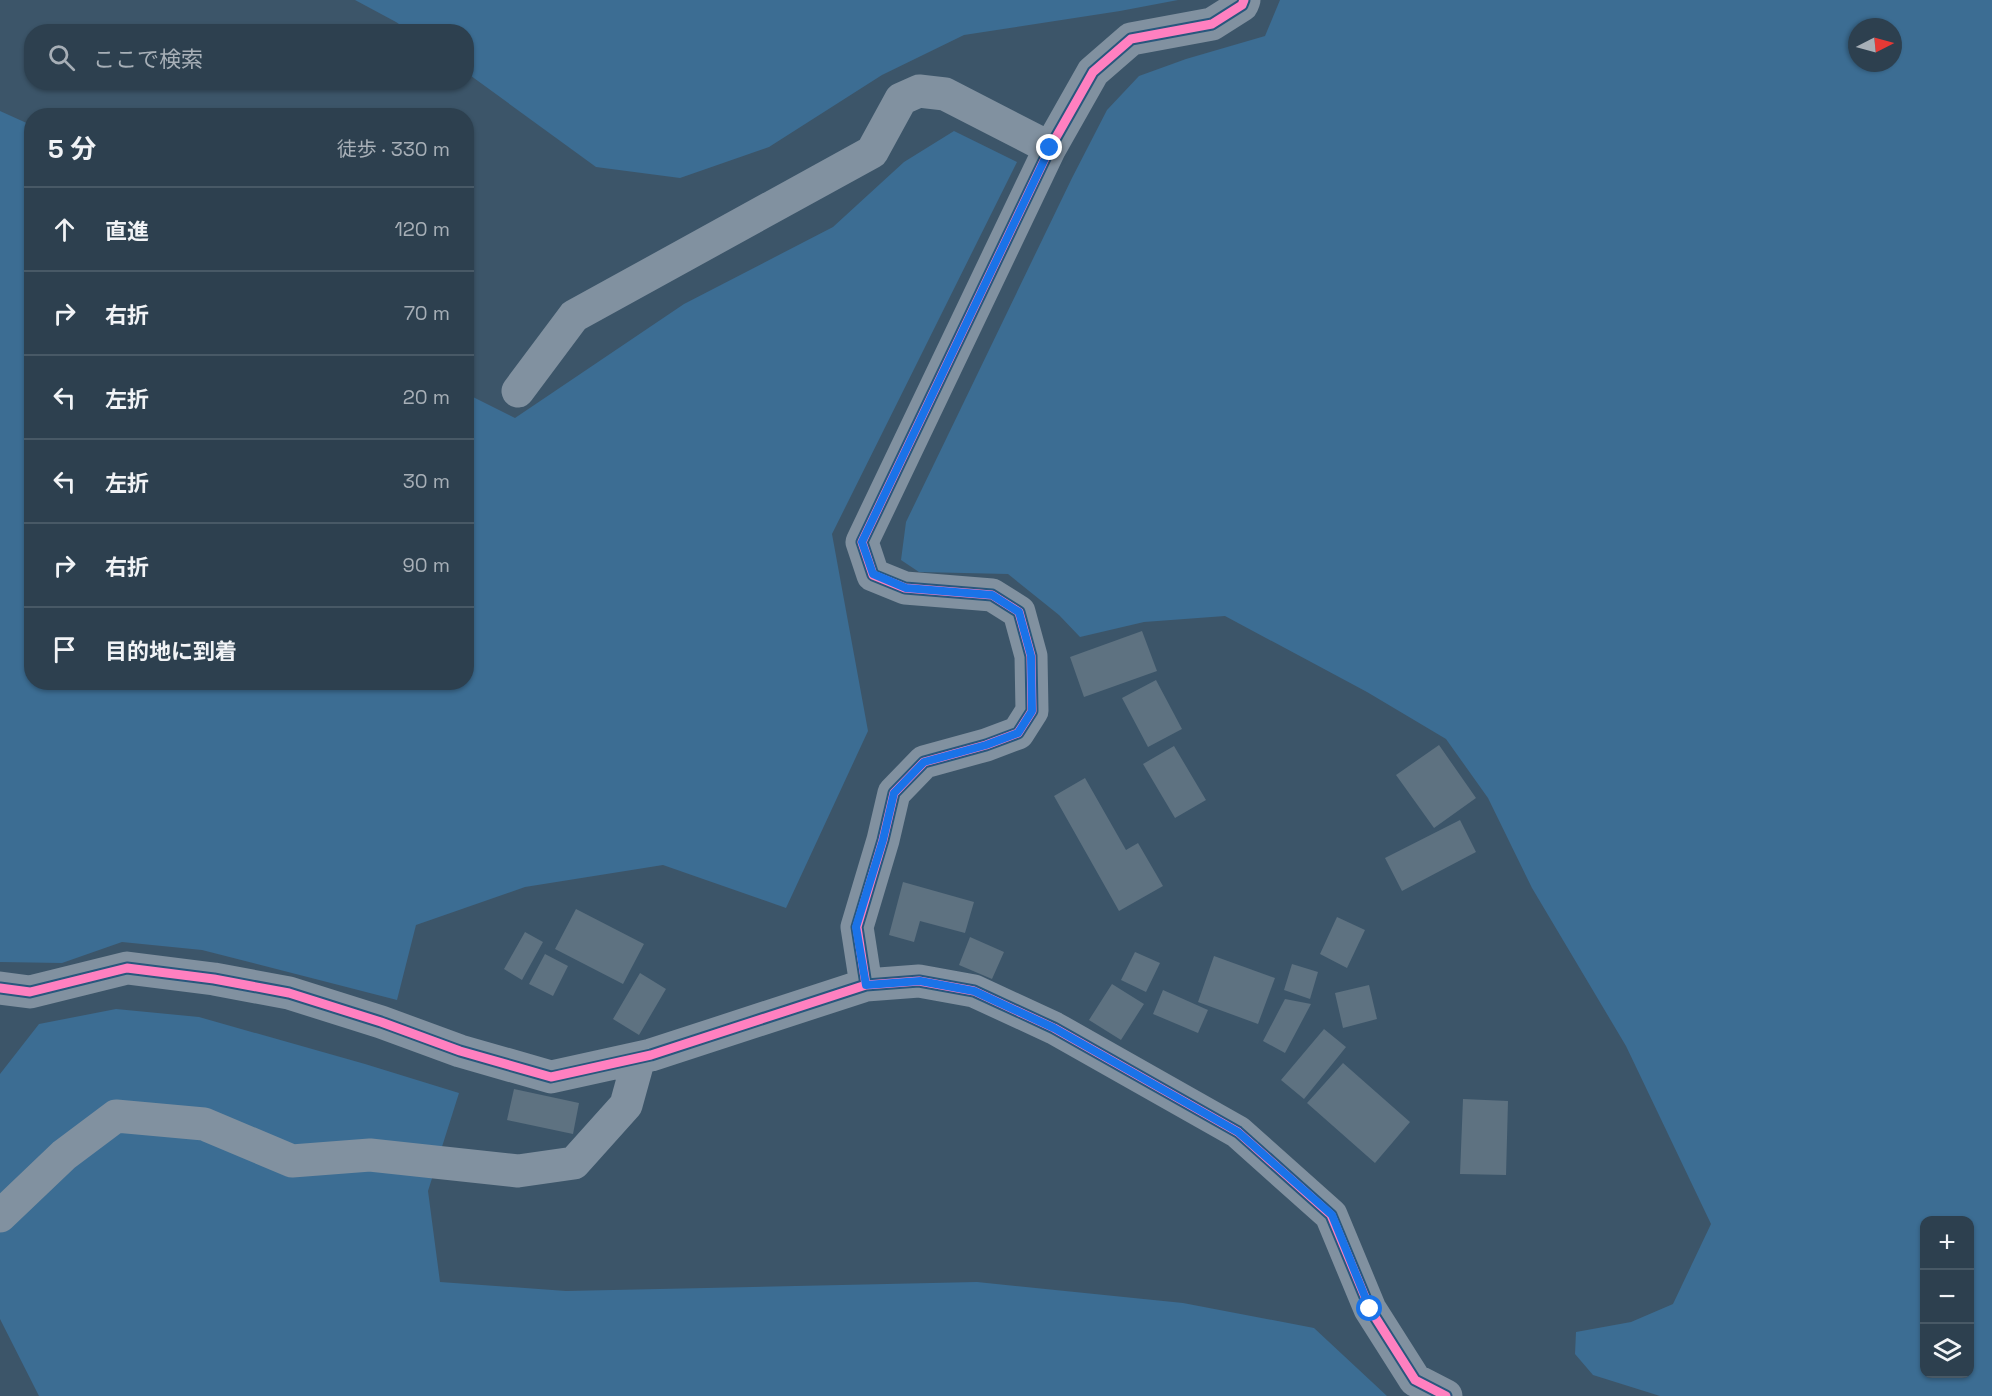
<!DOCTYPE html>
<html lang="ja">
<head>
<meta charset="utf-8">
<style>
  :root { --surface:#2d404f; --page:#354756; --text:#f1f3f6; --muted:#a7afb7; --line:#485966 }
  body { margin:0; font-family:"Space Grotesk","Noto Sans JP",sans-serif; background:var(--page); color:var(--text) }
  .controls { position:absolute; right:18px; bottom:18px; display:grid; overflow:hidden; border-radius:12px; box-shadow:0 2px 4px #0004 }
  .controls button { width:54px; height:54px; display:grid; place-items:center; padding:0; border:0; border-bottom:2px solid var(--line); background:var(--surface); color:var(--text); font:30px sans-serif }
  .compass { position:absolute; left:1848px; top:18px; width:54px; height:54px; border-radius:50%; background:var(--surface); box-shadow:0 2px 4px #0004; rotate:84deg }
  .stop { position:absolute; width:18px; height:18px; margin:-14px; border:4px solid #1a73e8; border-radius:50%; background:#fff }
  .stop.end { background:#1a73e8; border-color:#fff; box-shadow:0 2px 6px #0008 }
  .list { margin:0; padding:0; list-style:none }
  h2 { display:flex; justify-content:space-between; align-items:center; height:78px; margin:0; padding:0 24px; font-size:26px }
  h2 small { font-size:20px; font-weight:400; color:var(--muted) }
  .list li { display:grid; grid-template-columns:39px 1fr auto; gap:18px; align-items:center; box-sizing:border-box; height:84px; padding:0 24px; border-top:2px solid var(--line) }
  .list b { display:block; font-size:22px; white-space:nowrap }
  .list em { font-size:20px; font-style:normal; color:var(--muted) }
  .icon { flex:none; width:33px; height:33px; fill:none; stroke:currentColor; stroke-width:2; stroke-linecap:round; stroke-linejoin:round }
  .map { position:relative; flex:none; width:1992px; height:1396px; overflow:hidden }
  .search { position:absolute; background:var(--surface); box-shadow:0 2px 4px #0004; left:24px; top:24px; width:450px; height:66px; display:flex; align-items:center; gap:15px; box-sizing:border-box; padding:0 21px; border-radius:24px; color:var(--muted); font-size:22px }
  .panel { position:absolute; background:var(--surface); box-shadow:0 2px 4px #0004; left:24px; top:108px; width:450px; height:582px; border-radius:24px }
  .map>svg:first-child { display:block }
  .green { fill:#3c6d93; fill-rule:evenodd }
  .building { fill:#5e7281 }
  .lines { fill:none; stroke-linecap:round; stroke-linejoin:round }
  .street { stroke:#8191a0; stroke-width:33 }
  .cycleway-casing { stroke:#28577d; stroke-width:13 }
  .cycleway { stroke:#ff80c0; stroke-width:9 }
  .route { stroke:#1a73e8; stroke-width:8 }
</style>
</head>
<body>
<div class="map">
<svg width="1992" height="1396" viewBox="0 0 1992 1396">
  <rect width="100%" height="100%" fill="#3c5569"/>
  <path class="green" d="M355,0H1178L1120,11L964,35L882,75L769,147L680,178L596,167L467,73L466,32L409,31L396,22Z
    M1280,0H1992V1396H1660L1593,1375L1575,1354L1576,1332L1631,1322L1673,1304L1711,1224L1626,1046L1532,888L1488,798L1446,739L1367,692L1225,616L1144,622L1080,637L1059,615L1008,574L919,572L901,560L906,522L1072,178L1107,110L1139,76L1186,59L1265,36ZM1857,27H1893V63H1857ZM1924,1220H1970V1374H1924Z
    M0,111L31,125L32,682H466L467,394L515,418L684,304L833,227L904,162L954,131L1017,162L832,534L868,731L786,908L663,865L525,887L416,925L397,1000L202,950L122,942L62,963L0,962Z
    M116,1009L199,1017L365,1064L459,1093L428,1191L440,1282L566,1291L977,1282L1183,1303L1314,1328L1387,1396H39L0,1319V1074L39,1024Z"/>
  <path class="building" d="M1142,631L1157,671L1084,697L1070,657Z
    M1156,680L1182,729L1148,747L1122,698Z
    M1439,745L1476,798L1434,828L1396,775Z
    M1174,746L1206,800L1175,818L1143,764Z
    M1085,778L1126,850L1138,843L1163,886L1119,911L1054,796Z
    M1460,820L1476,852L1402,891L1385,858Z
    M903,882L974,902L965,933L920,921L914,942L889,935Z
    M576,909L644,944L623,984L555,949Z
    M1337,917L1365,930L1347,968L1320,954Z
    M525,932L543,942L522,980L504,969Z
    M970,937L1004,952L992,979L959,965Z
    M1135,952L1160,963L1146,992L1121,980Z
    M545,954L568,966L553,996L529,984Z
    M1214,956L1275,978L1258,1024L1198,1002Z
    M1292,964L1318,972L1310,999L1284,990Z
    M640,973L666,989L639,1035L613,1019Z
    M1112,984L1144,1004L1121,1040L1089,1020Z
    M1369,985L1377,1019L1343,1028L1335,993Z
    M1163,990L1208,1010L1198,1033L1153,1014Z
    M1285,999L1311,1004L1285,1053L1263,1041Z
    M1324,1029L1346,1047L1304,1099L1281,1080Z
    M1343,1063L1410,1122L1375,1163L1307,1103Z
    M514,1089L579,1103L573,1134L507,1120Z
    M1463,1099L1508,1101L1506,1175L1460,1174Z"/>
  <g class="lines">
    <path class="street" d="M518,391L574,316L872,152L901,99L919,91L945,94L1050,148
      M866,985L857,927L883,840L894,793L924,762L986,745L1018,733L1032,711L1031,656L1019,612L992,595L905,588L873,575L862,542L1050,148L1093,72L1131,39L1212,24L1242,5L1244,0
      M0,988L30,992L127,968L214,979L289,993L381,1022L460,1051L551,1077L651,1055L866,985L919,981L974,991L1054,1028L1238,1132L1331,1215L1370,1309L1415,1380L1446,1396
      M0,1216L64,1155L116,1116L204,1124L292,1161L370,1155L518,1171L574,1163L626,1105L639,1058"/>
    <defs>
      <path id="cycleway" d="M866,985L857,927L883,840L894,793L924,762L986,745L1018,733L1032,711L1031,656L1019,612L992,595L905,588L873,575L862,542L1050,148L1093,72L1131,39L1212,24L1242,5L1244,0
        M0,988L30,992L127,968L214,979L289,993L381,1022L460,1051L551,1077L651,1055L866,985L919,981L974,991L1054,1028L1238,1132L1331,1215L1370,1309L1415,1380L1446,1396"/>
    </defs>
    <use href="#cycleway" class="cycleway-casing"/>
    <use href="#cycleway" class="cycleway"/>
  </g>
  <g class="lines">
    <path class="route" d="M1050,148L862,542L873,574L906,588L992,595L1019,612L1031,656L1032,711L1018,733L986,745L924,762L894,793L883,840L856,927L866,985L920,981L974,991L1054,1028L1238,1132L1332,1215L1370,1309"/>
  </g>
</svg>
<div class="controls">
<button>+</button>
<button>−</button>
<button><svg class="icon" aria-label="layers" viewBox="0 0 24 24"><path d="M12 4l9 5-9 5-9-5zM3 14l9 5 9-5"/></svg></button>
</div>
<svg class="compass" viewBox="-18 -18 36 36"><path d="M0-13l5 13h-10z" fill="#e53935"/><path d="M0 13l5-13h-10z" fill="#a7afb7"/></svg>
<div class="stop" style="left:1370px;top:1309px"></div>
<div class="stop end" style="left:1050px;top:148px"></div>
<div class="search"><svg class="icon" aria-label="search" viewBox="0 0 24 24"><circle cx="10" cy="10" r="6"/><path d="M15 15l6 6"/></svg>ここで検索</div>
<section class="panel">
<h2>5 分<small>徒歩 · 330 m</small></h2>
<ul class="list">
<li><svg class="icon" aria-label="ahead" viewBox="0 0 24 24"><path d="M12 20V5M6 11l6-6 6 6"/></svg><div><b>直進</b></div><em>120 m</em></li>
<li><svg class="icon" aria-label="right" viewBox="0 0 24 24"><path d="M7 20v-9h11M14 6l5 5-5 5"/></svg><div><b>右折</b></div><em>70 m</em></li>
<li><svg class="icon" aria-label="left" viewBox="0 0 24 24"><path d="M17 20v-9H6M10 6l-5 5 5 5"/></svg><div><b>左折</b></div><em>20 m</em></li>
<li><svg class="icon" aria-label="left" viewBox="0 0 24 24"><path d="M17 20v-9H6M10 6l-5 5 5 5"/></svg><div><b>左折</b></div><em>30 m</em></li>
<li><svg class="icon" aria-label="right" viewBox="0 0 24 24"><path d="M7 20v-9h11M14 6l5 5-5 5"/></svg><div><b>右折</b></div><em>90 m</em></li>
<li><svg class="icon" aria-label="arrive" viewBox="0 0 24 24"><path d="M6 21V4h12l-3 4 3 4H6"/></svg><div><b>目的地に到着</b></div></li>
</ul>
</section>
</div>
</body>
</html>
